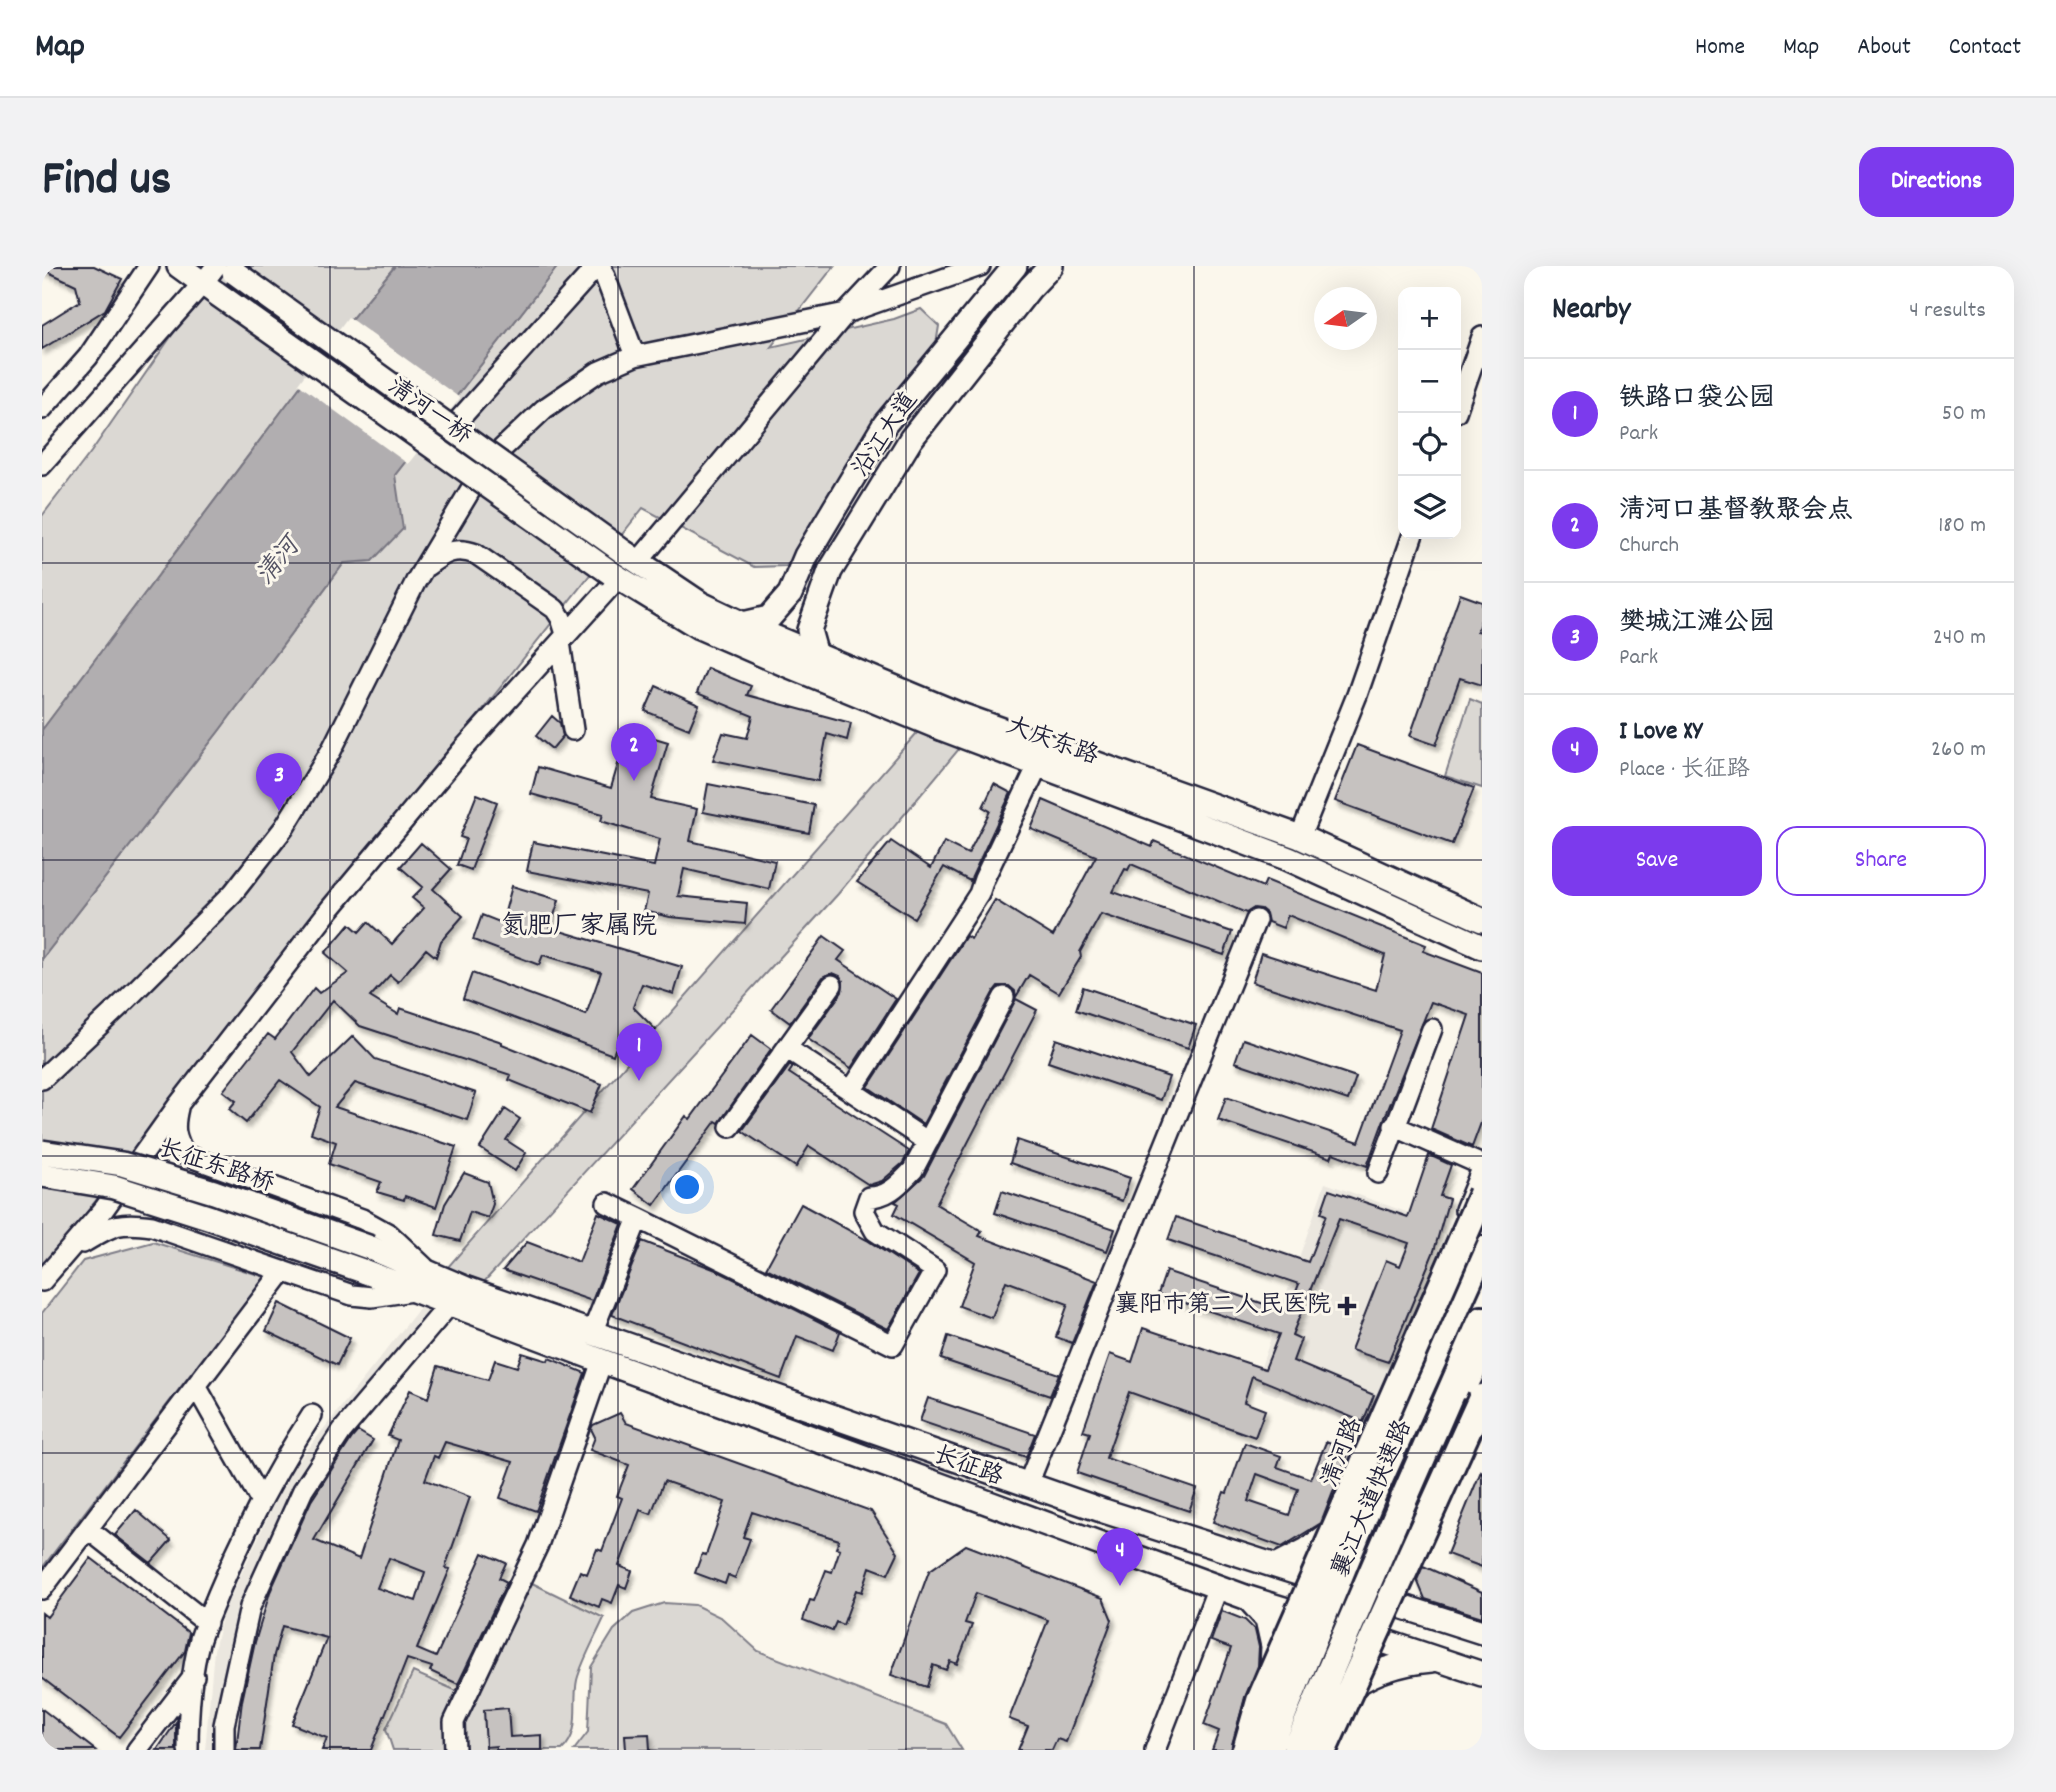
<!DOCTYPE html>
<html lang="en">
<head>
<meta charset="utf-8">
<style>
  :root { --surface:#fff; --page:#f2f2f3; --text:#1f2937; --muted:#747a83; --line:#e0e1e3; --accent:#7c3aed }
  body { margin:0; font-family:Dekko,"LXGW WenKai TC",sans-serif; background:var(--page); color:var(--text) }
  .controls { position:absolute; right:21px; top:21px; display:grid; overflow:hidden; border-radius:14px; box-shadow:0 7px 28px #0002 }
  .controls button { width:63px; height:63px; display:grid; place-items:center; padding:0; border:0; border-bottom:2px solid var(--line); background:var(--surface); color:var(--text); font:35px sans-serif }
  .compass { position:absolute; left:1272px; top:21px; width:63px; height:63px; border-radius:50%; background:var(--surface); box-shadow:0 7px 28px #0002; rotate:256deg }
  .you { position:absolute; left:646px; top:922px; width:24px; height:24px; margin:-18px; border:5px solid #fff; border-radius:50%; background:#1a73e8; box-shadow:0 0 0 10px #1a73e833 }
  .badge { display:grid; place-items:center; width:46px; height:46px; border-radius:50%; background:var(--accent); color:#fff; font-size:23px; font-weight:700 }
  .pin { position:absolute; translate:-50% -58px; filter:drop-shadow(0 2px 4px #0008) }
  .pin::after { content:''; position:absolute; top:37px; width:24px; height:21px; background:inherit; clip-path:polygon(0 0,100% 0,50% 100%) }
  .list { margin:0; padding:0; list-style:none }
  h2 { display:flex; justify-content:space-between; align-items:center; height:91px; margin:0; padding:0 28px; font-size:30px }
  h2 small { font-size:23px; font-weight:400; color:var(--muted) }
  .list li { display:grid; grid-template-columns:46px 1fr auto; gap:21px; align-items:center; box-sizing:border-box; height:112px; padding:0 28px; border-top:2px solid var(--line) }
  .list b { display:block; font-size:26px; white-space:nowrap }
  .list p { margin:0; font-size:23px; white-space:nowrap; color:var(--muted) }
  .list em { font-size:23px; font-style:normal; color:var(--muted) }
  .actions { display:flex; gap:14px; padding:21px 28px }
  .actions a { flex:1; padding:16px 0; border:2px solid var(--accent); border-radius:21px; text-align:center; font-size:24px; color:var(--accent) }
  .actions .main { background:var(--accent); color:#fff }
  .icon { flex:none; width:38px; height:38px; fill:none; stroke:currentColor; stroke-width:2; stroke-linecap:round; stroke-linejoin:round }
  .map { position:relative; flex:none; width:1440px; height:1484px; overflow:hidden; border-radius:21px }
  header { display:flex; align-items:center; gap:42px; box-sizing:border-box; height:98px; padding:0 35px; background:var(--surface); border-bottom:2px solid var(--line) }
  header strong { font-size:33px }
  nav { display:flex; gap:38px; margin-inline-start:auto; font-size:24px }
  .intro { display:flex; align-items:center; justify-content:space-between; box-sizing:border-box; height:168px; padding:0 42px }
  h1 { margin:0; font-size:49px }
  .button { padding:18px 32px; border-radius:21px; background:var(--accent); color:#fff; font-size:24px; font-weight:700 }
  main { display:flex; gap:42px; padding:0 42px }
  aside { flex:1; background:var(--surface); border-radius:21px; box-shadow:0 7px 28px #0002 }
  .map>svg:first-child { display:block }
  .built { fill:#ebe7df }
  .green { fill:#dbd8d3; stroke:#7e7d87; stroke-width:2 }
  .water { fill:#b1aeb0; stroke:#787681; stroke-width:2 }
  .pier { fill:#fbf7ec }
  .building { fill:#c6c2c0; stroke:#22223b; stroke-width:2; fill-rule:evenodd; filter:url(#shadow) }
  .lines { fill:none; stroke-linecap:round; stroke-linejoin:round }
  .minor-casing { stroke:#22223b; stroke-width:24 }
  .major-casing { stroke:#22223b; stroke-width:28 }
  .highway-casing { stroke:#22223b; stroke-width:32 }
  .minor { stroke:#fbf7ec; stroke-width:19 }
  .major { stroke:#fbf7ec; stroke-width:23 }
  .highway { stroke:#fbf7ec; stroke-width:26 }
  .major-bridge-casing { stroke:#22223b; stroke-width:28; stroke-linecap:butt }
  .highway-bridge-casing { stroke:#22223b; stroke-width:32; stroke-linecap:butt }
  .major-bridge { stroke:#fbf7ec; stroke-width:23 }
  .highway-bridge { stroke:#fbf7ec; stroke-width:26 }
  .grid { fill:none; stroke:#22223b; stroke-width:2; stroke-opacity:0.55 }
  .poi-dot { fill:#22223b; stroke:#fbf7ec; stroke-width:2.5 }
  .labels { text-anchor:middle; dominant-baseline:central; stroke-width:6; stroke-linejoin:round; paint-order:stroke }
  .street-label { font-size:24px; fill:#22223b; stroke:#fbf7ec }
  .poi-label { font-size:24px; fill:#22223b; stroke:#fbf7ec; text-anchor:end }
  .water-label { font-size:26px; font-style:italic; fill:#545364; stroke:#fbf7ec }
  .neighbourhood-label { font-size:26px; fill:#22223b; stroke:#fbf7ec }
</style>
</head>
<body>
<header>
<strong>Map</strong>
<nav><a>Home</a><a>Map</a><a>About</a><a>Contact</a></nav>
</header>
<div class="intro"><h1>Find us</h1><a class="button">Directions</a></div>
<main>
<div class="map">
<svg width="1440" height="1484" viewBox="0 0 1440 1484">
  <defs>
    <filter id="shadow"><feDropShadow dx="3" dy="5" stdDeviation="2" flood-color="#0004"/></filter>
  </defs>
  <rect width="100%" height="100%" fill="#fbf7ec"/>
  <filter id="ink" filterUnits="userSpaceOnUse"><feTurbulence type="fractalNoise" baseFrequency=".0143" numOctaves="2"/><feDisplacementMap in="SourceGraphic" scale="14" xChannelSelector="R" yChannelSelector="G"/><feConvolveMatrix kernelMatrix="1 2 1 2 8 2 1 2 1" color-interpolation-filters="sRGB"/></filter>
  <g filter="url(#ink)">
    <path class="built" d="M1283,917L1403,960L1322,1161L1212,1121Z
      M405,1002L441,1017L331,1118L202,1346L178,1484H163L172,1384L181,1347L246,1208L391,1025Z"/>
    <path class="green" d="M178,0H353L306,57L0,464V250L49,186Z
      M516,0H792L729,81L852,53L879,43L897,60L892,90L767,278L744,300L712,301L601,242L129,836L0,1005V693L177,465L302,297L330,295L353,209Z
      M1428,433L1440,438V522L1403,510Z
      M881,460L922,477L796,628L441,1017L405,1002Z
      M111,976L223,1011L0,1302V1047L41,995Z
      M488,1316L562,1352C554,1370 540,1395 535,1414C530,1437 540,1466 520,1484H351L344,1463L371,1406L429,1431Z
      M622,1337L653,1339L680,1352L716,1385L904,1458L920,1484H532L546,1466L549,1401L572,1364L591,1347Z"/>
    <path class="water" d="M353,0H516L353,209L361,263L330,295L302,297L177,465L0,693V464L306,57Z"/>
    <path class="pier" d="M306,51L418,132L366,198L256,118Z"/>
    <path class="building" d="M0,0H52L80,13L63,44L0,83V59L38,35L34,19L0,3Z
      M1418,328L1440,336V351L1435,365L1440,366V419L1418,412L1394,479L1368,470Z
      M665,402L709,420L705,429L809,457L805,474L785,468L776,515L671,494L681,467L705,472L711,450L655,427Z
      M614,420L657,439L647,463L603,445Z
      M510,450L518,457L521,470L510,483L494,470Z
      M586,464L626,476L609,533L655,543L648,575L733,595L727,623L642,603L636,630L705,637L703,658L628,651L602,645L606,628L485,605L491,576L612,600L618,573L559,555L561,548L489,528L496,501L569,522Z
      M1315,479L1432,522L1410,578L1293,535Z
      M666,518L772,539L767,567L661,546Z
      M952,518L969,527L928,615L902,601L872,652L815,616L849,575L889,602L902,576L926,588L948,545L941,541Z
      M435,528L455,536L429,604L415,599L424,573L418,571Z
      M1001,534L1110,581L1112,575L1221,621L1224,614L1384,679L1381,685L1440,707V854L1430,881L1389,863L1427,749L1389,736L1341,856L1325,900L1291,887L1289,892L1176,854L1184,831L1317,876L1358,764L1210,716L1219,687L1334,724L1343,689L1246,649L1241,662L1226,656L1224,647L1219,643L1212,642L1204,647L1089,598L1086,604L1083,603L1071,626L1190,666L1182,689L1059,648L1038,686L1039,691L1017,727L987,709L974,731L973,725L967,720H956L952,725L881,858L826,821L924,670L929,673L953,634L1011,670L1054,590L989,563Z
      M379,577L409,603L391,623L421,650L399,675L394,691L384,683L356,716L348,709L328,731L356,748L358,742L460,776V778L560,818L548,847L467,814L469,809L318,760L291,734L250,786L269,811L311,770L333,793L434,827L425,854L313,817L293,841L414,881L394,941L363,930L362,934L335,926L339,916L287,898L294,876L269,867L278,841L238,814L204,857L187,843L194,835L181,825L226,768L233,773L272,722L277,727L306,707L283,687L308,658L317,666L326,656L350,678L382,642L370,632L381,621L358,601Z
      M470,620L517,634L508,662L640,701L632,728L600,718L591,741L614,764L592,787L577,773L571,789L421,733L430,707L544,749L559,706L501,689L497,699L431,674L440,649L460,657Z
      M782,670L803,685L796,694L854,733L809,802L766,773L800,726L801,715L798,710L791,707L781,711L748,757L729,743Z
      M1041,721L1154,759L1146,782L1034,744Z
      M974,733L995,744L894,938L940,965L937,970L1055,1015L1030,1077L1014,1071L1026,1038L964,1015L950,1052L917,1040L933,996L852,948L857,938L853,936L882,910Z
      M710,769L729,783L677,857L674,855L612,939L591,923L644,850L648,853Z
      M1014,773L1127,811L1119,834L1006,796Z
      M1201,773L1314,811L1306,834L1193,796Z
      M748,799L751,801L747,807L867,885L861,897L840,915L827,919L767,880L754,901L700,865Z
      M463,843L478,853L464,874L484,887L473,905L438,882Z
      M975,874L1088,912L1080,935L968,897Z
      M1387,889L1409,899L1398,930L1407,933L1392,985L1346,1096L1309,1084L1344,994L1358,1000L1367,977L1297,953L1250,1069L1259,1073L1251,1095L1332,1129L1321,1156L1210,1110L1202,1136L1223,1144L1213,1171L1087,1126L1064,1192L1155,1223L1147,1245L1035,1207L1048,1167L1041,1165L1068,1088L1090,1096L1101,1062L1223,1103L1237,1068L1116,1028L1124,1005L1246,1046L1257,1018L1126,974L1134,951L1266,996L1284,949L1279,947L1287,924L1366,951Z
      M422,907L446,916L451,938L446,952L428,946L418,975L394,969L403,938Z
      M960,925L1073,963L1065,985L953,947Z
      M759,938L825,974L877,1008L846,1063L724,1002Z
      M556,947L580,958L550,1035L461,1004L485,976L537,996Z
      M600,975L674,1004L798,1066L791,1084L755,1070L739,1113L570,1049Z
      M237,1037L308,1072L295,1099L224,1065Z
      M906,1070L1017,1108L1008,1130L899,1093Z
      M480,1087L506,1095L507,1092L543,1107L494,1245L458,1232L471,1196L403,1176L396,1192L392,1190L383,1214L428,1231L403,1302L408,1303L375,1383L394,1391L441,1287L464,1297L457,1312L465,1316L416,1418L388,1405L390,1401L365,1393L329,1484H280L285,1472L250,1458L285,1372L240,1360L232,1389L218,1484H194L200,1435L213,1376L228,1326L269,1235L310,1172L316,1165L331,1174L272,1274L317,1293L356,1174L346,1170L368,1124L386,1132L396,1100L446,1114L453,1094L475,1101ZM347,1292L383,1306L374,1335L335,1322Z
      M886,1132L993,1168L984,1191L878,1155Z
      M578,1147L584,1157L829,1245L856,1287L846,1308L828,1301L820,1326L814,1324L801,1359L794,1356L790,1365L761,1354L768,1334L772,1335L784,1304L790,1306L798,1283L794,1282L797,1274L710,1246L701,1271L708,1273L693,1312L686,1309L683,1318L653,1307L660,1288L664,1289L683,1236L622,1215L609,1248L598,1244L577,1300L590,1305L584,1322L577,1319L570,1337L560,1333L557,1341L528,1329L538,1305L545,1308L555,1283L560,1285L580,1232L575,1230L587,1199L548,1184L553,1171L549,1163L551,1159Z
      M1284,1176L1307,1185L1279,1257L1240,1281L1171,1256L1182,1226L1185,1227L1203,1177L1239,1190L1235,1201L1269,1213ZM1215,1208L1256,1223L1247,1249L1206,1235Z
      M1439,1205L1440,1206V1301L1405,1288Z
      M94,1244L129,1274L109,1297L73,1269Z
      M924,1279L1061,1332L1070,1354L1024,1476L1015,1473L1010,1484H976L986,1460L967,1453L1006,1354L934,1327L923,1357L930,1359L915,1398L908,1395L904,1404L891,1399L885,1421L849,1409L887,1305Z
      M49,1292L147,1367L143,1385L77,1471L0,1412V1347L5,1351Z
      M1381,1300L1440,1326V1351L1383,1333L1375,1314Z
      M1180,1345L1203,1354L1213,1364L1217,1381L1216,1400L1203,1431L1189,1484H1170L1177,1465L1162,1459L1189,1382L1169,1375Z
      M466,1442L468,1471L500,1469V1484H454V1480L444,1481L442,1444Z
      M0,1443L53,1484H0Z
      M134,1456V1484H115Z
      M607,1468L608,1484H584L583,1469Z"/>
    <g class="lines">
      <defs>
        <path id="minor" d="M559,0L593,90
          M0,143L46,91L107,0
          M1414,146L1440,71
          M409,172L404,168L555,0
          M0,199L161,17L174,0
          M596,296L804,47L848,0
          M385,300C402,287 413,280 434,288L513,343L519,352L524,368
          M518,376L531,464
          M1258,571L1315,429L1371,268
          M746,783L886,876
          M0,813L82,736L191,627L242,562L289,485L374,315L444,198L502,143L556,106L593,90L804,47L938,0
          M809,825L937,628L942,613L996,499
          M136,842C131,863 133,871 143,889L320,953L347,968L382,1001
          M1352,860L1440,899
          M688,861L790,719
          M1336,907L1390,763
          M596,952L851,1079L893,1004L833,965L822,945L827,931C847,931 858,917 871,904L962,731
          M41,977C70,960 74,955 110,960L310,1029L330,1031L370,1025
          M0,1015L62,943L137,838L288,643L423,481L576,312
          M550,1067L596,952L565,937
          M154,1120L219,1235
          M986,1218L1214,654
          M46,1263L165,1357
          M0,1323L241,1005
          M95,1484L152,1410
          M146,1484C146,1450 149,1405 158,1373C163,1358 170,1343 176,1328C202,1265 233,1206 270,1149
          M182,1484V1459L208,1341L261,1224L300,1165L407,1039
          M413,1484L412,1456L496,1279L560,1095
          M1113,1484L1176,1321"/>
        <path id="major" d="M137,0L174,27
          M583,287L659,338L701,358L916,448L1258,571L1440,654
          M569,307L657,361L740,397L901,463L1247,593L1440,681
          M701,358L727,352L748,328L764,290L843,158L973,0
          M774,389L767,364L788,305L869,173L988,22L1009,0
          M1425,944L1440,908
          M329,982L425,1023L1062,1245L1440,1366
          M321,1005L560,1095L1206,1332L1271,1352
          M1423,1121L1440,1088
          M1234,1300L1265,1284L1296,1262
          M1206,1332L1225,1353L1231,1380L1230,1404
          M1317,1367L1440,1408
          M1304,1428C1321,1406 1364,1396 1390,1394"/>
        <path id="highway" d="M1332,1225L1440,984
          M1361,1235L1440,1054"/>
      </defs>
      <use href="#minor" class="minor-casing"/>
      <use href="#major" class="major-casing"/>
      <use href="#highway" class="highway-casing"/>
      <use href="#minor" class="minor"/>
      <use href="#major" class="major"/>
      <use href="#highway" class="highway"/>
      <defs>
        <path id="major-bridge" d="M192,6L583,287
          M174,27L569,307
          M0,886L80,898L172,926L329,982
          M0,909L72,921L169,952L321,1005"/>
        <path id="highway-bridge" d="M1204,1484L1218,1435L1440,928
          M1226,1484L1332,1225
          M1254,1484L1361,1235
          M1281,1484L1440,1132"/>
      </defs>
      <use href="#major-bridge" class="major-bridge-casing"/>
      <use href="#highway-bridge" class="highway-bridge-casing"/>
      <use href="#major-bridge" class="major-bridge"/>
      <use href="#highway-bridge" class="highway-bridge"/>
    </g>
  </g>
  <path class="grid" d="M288,0V1484M576,0V1484M864,0V1484M1152,0V1484M0,297H1440M0,594H1440M0,890H1440M0,1187H1440"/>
  <path class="poi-dot" d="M1301.5 1029.5h7v7h7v7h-7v7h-7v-7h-7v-7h7z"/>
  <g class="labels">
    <g class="street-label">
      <text transform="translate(387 146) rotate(35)">清河一桥</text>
      <text transform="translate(844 169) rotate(-56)">沿江大道</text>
      <text transform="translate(1010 476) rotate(20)">大庆东路</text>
      <text transform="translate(174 901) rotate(18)">长征东路桥</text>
      <text transform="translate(1301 1187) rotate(-69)">清河路</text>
      <text transform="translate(926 1201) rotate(20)">长征路</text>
      <text transform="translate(1331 1233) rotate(-67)">襄江大道快速路</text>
    </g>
    <g class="poi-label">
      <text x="1289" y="1040">襄阳市第二人民医院</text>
    </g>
    <g class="water-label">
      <text transform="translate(237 296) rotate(-51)">清河</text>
    </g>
    <g class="neighbourhood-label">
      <text x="537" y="661">氮肥厂家属院</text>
    </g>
  </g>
</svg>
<div class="controls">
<button>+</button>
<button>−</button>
<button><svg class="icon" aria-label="locate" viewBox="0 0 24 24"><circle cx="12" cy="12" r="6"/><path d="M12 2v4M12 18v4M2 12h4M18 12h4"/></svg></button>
<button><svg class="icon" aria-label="layers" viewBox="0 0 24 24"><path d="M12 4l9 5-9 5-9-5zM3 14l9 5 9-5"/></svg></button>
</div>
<svg class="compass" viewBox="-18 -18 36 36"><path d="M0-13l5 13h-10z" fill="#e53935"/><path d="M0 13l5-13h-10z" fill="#747a83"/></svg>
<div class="you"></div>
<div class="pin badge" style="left:597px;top:815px">1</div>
<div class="pin badge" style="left:592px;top:515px">2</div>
<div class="pin badge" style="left:237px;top:545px">3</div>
<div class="pin badge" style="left:1078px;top:1320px">4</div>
</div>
<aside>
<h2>Nearby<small>4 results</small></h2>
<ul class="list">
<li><span class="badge">1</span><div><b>铁路口袋公园</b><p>Park</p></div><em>50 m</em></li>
<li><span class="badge">2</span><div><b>清河口基督教聚会点</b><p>Church</p></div><em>180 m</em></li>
<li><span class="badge">3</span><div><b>樊城江滩公园</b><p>Park</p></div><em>240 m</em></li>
<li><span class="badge">4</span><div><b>I Love XY</b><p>Place · 长征路</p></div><em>260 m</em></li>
</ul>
<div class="actions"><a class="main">Save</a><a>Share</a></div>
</aside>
</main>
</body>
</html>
